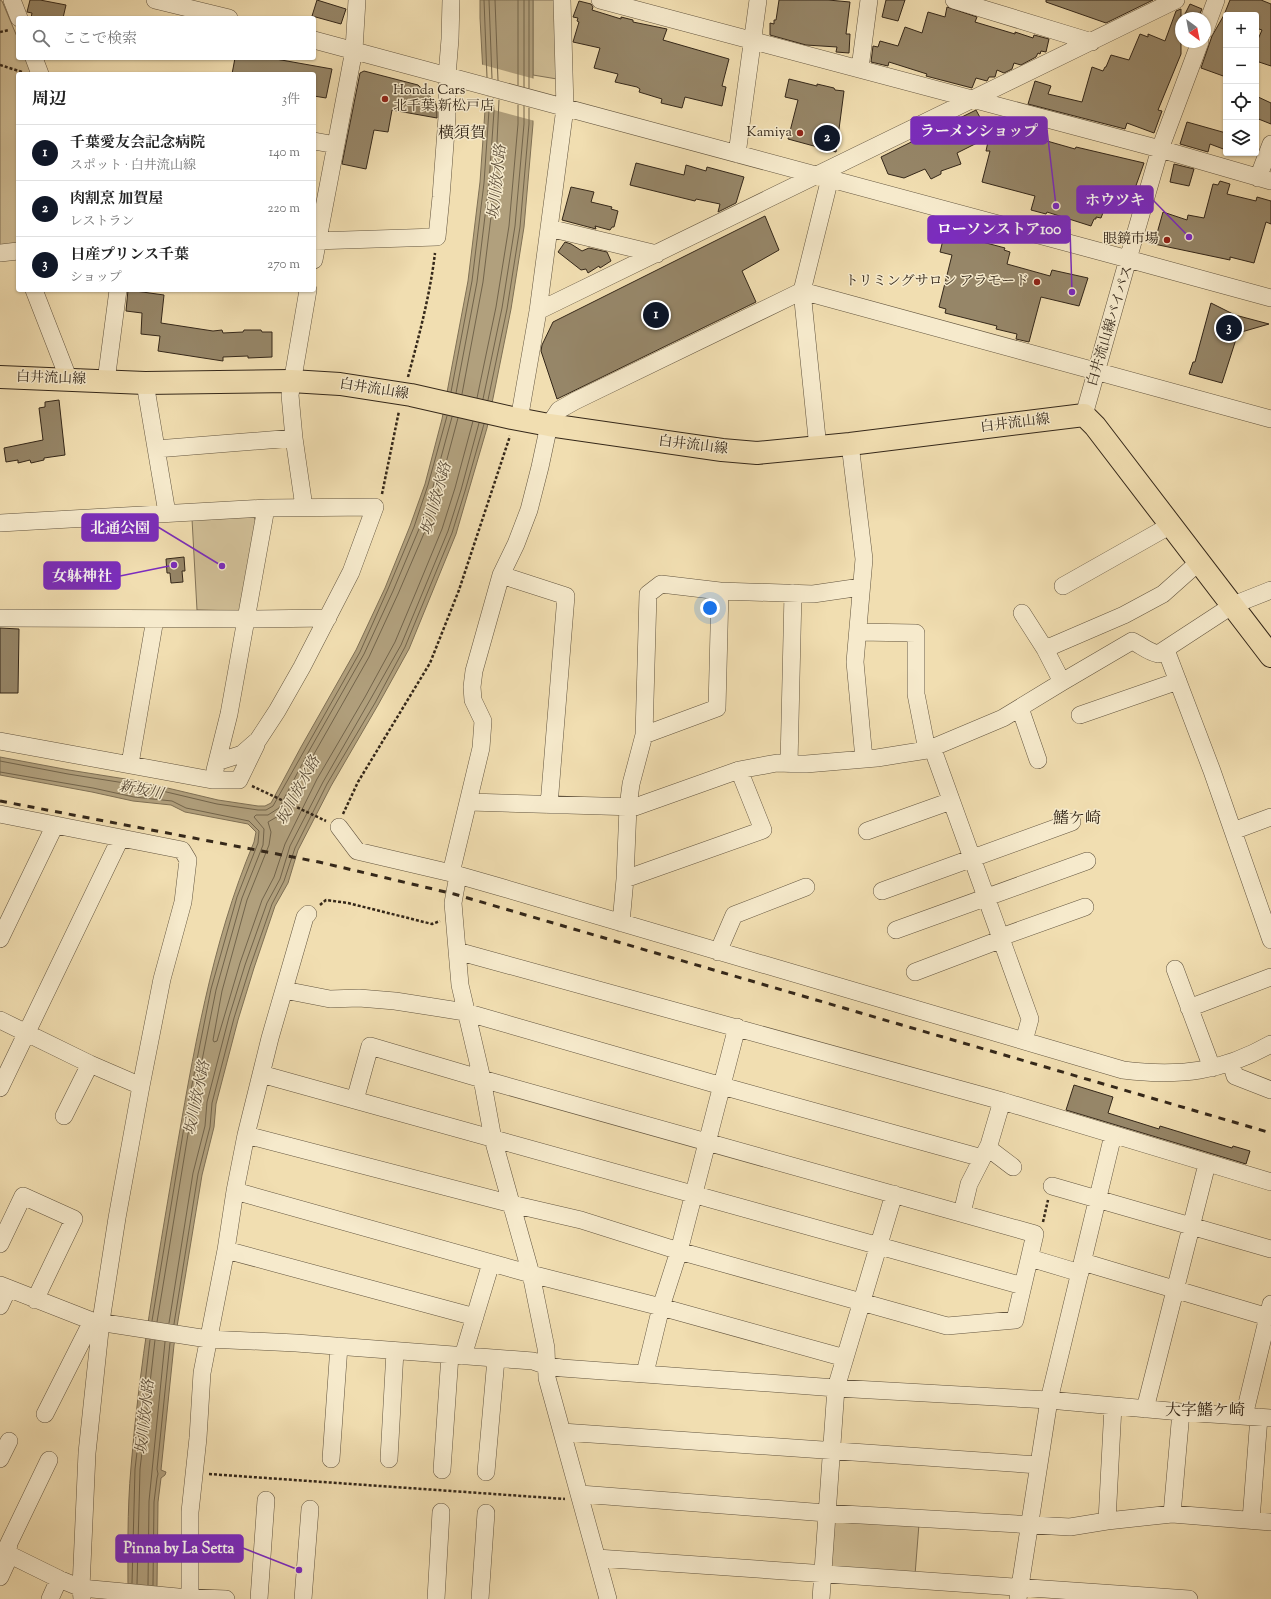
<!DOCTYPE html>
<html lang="ja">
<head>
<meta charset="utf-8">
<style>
  :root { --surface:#fff; --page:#f6f6f6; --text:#222; --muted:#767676; --line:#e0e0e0; --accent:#111827 }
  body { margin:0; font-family:"Sorts Mill Goudy","Noto Serif JP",serif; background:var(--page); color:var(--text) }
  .controls { position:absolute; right:12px; top:12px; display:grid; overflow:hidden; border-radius:4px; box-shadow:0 1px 3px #0004 }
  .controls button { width:36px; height:36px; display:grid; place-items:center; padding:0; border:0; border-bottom:1px solid var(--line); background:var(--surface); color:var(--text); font:20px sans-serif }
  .compass { position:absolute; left:1175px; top:12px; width:36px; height:36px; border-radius:50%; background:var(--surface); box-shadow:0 1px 3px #0004; rotate:148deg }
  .you { position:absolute; left:710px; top:608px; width:14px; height:14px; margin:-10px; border:3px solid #fff; border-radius:50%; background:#1a73e8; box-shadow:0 0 0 6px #1a73e833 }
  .badge { display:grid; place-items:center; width:26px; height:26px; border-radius:50%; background:var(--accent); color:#fff; font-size:13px; font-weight:700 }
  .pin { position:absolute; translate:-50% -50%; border:2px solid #fff; box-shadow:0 1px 4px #0006 }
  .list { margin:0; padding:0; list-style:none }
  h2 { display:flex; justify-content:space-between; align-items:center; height:52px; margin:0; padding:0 16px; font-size:17px }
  h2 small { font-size:13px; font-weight:400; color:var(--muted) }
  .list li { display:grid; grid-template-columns:26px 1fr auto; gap:12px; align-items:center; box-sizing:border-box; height:56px; padding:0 16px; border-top:1px solid var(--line) }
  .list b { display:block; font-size:15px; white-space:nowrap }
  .list p { margin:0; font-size:13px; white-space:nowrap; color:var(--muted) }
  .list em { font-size:13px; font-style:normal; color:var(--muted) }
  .icon { flex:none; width:22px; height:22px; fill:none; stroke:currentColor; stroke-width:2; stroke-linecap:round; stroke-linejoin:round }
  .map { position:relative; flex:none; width:1271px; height:1599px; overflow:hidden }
  .search { position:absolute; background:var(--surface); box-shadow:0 1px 3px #0004; left:16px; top:16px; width:300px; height:44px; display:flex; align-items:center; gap:10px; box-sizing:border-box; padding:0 14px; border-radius:4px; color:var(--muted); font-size:15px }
  .panel { position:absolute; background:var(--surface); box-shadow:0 1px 3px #0004; left:16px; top:72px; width:300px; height:220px; border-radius:4px }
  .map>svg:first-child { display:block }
  .green { fill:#d1bf97; stroke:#827358 }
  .water { fill:#b1a07d; stroke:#7f7055 }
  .pier { fill:#f1deb1 }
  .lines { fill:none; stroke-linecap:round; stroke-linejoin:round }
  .shore { stroke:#72644b; stroke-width:1 }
  .building { fill:#968668; stroke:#342719 }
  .minor-casing { stroke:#63553f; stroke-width:18 }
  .major-casing { stroke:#342719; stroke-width:24 }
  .path { stroke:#342719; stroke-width:2.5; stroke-dasharray:3 2; stroke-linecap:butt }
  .minor { stroke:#f6eacc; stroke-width:17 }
  .major { stroke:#f1deb1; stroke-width:22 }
  .rail { stroke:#342719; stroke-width:3; stroke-dasharray:7 7; stroke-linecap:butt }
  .poi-dot { fill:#8f2418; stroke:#f6eacc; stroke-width:1.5 }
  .labels { text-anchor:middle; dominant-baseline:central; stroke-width:3; stroke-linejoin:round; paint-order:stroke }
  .poi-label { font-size:14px; fill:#342719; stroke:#f6eacc; text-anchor:end }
  .street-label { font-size:14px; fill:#342719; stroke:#f6eacc }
  .water-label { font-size:15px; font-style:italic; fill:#5a4b37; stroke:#f6eacc }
  .quarter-label { font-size:16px; fill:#342719; stroke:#f6eacc }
  .leader { fill:none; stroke:#7b2cbf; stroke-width:1.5 }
  .callout-dot { fill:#7b2cbf; stroke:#f6eacc; stroke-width:1.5 }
  .callout { fill:#7b2cbf; stroke:#7b2cbf; stroke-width:1.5 }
  .callout-label { font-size:15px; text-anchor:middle; font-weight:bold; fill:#fff }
</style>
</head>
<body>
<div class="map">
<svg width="1271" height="1599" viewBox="0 0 1271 1599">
  <rect width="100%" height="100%" fill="#f1deb1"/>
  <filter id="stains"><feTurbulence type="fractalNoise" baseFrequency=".005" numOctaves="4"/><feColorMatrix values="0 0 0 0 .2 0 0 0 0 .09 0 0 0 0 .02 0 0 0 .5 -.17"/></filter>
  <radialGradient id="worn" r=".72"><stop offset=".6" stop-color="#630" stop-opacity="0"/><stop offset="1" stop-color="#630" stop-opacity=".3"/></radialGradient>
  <path class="green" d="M0,0L2,1L18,39V58H26L32,74H18V244L0,246Z
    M533,0H558L557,79L533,75Z
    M254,517L257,524L242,608L238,611L197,610L192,519Z
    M836,1519L919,1524L915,1575L834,1570L829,1565L831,1524Z"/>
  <path class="water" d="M480,0H533V124L524,227L511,309L487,428L456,534L409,649L378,705L331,786L298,850L288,883L275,906L254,968L238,1020L216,1104L214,1127L202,1175L174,1345L161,1470L166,1472L165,1475L161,1478L158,1502L157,1587L128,1599C128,1555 127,1511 131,1467C139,1366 157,1265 174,1164C193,1055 211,944 254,842L256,832L248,824L185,812L171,805L133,801L92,792L0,775V757L69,770L138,781L218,800L258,806H265L271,803L301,747L356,650L385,588L410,526L425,484L442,419L468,281L480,182L485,110L480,18Z"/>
  <path class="pier" d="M480,64L535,79V121L483,107Z"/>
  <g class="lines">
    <path class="shore" d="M484,0L487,77
      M489,0L492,78
      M495,0L498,80
      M518,0V85
      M524,0V87
      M529,88V0
      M451,392L472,281L484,183L489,110L488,97
      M456,393L477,282L489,183L494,111L493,98
      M462,394L483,282L495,184L499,100
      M477,398L496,307L509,226L518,124V105
      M483,399L502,308L515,226L524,124V106
      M488,400L507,309L520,227L529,124V108
      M458,418L439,489L425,531L398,594L369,657L314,754L284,811L280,815L268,822L271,832L269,845L247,900L222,991L213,1040L214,1042L217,1041L240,963L262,900L274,877L285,844L317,779L365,697L395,642L416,592L442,529L455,488L473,421
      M0,761L68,774L137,785L217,804L258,810H266L273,806L360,652L388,589L414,527L428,485L447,416
      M0,772L93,788L134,797L172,801L186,808L249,821L259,831L258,843L237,897L211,989L186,1115L152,1321
      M157,1322L191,1116L216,990L242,898L263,845L264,829L254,817L256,815H268L279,808L309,751L364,654L393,591L419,529L433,487L452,417
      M169,1323L193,1173L205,1126L207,1102L229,1017L245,965L267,903L280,879L290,846L323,782L370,700L401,645L448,531L461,490L479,423
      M174,1324L198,1174L210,1127L212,1103L234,1018L250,967L272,904L284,881L295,848L327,784L375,703L405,647L452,533L465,491L484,424
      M132,1583L135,1469L150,1340
      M137,1584L140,1469L155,1340
      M148,1585L149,1501L165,1342
      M153,1585L154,1502L157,1478L158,1474L157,1469L170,1343"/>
  </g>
  <path class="building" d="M30,0H40L66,5L63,18H31L32,13L27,12Z
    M317,0L346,9L341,24L312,16Z
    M779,0H828L850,2L846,34H850L849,53L836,52L837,47L806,45L770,35V23L774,24V20H776Z
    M886,0H905L898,21L882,17Z
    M1046,0H1153L1106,23L1046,2Z
    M1230,0H1261L1271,4V66L1256,61V44L1262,30L1256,28V15H1226V77L1201,68L1212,36L1224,15Z
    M579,1L591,4L593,7L592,10L621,19V17L633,20V22L667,29L663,40L729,59L722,86L726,87L722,106L685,97L682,108L661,103L662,99L639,92L640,89L637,87L615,82L618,74L594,68L600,48L573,42L579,22L577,21L578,18L573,17Z
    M1190,4L1202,9L1198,18H1183Z
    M947,7L977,17L975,22L1015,34V32L1033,38L1034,35L1049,39L1046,52L1041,51L1040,54L1038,53L1036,57L1021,65L1014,63L1012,69L1004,73L997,70L995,77H989L987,81L976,78L972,88L926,76L927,74L889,62L888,66L871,62L873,46L878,47L880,41L898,46L905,27L922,33L928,12L945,17Z
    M1181,9V54L1158,110L1162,111L1154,133L1127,123L1125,129L1028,104L1035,81L1051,86L1048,94L1082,102L1092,67L1103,71L1105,67H1106L1111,55L1129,60L1140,34L1148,37V34L1165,41L1176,11Z
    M235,58H270L332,69L326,98L314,96V74H232Z
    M364,71L418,85L435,101L437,108V118L392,110L388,132L374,130L366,169L342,164L360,73Z
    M789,79L817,86V84L834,88L835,90L844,91L836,152L788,139L798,100L785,97Z
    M1256,96L1271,103V124L1256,118Z
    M976,110L990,136V133L1024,142L1025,140H1027L1031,125L1044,128L1040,139L1075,149L1076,147L1144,163L1133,194L1129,193L1128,196L1111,191L1101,218L1096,217V219H1094L1091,226L1047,212L1046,214L1031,210L1035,196L982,182L990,151H986L989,137L957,153L961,164L941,171V174L931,179L925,169L904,178L888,174L881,157Z
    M1187,122L1226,133V150L1210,144L1208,152L1180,144Z
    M636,163L684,175L686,165L706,171L707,167L744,177L736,203L718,212L720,204L696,199L695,201L630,185Z
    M1174,164L1194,169L1189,186L1170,182Z
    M1220,181L1230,184L1227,194L1256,201L1257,197L1271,201V224L1266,222L1254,263L1230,257V260L1154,244L1163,212L1187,220L1188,215L1204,218L1213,184L1218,185Z
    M571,187L594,192L591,202L612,207L611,209L618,211L614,227H612L610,230L595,226L596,229L562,220Z
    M765,216L779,250L742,271L756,302L557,399L541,351L542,345L553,322Z
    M945,232L1005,248L1004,250L1010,252L1007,264L1050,276L1052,270L1088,278L1079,306L1041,297L1029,342L1016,339L1017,334L996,329L997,326L945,313L946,309L939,307L952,255L940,252Z
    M565,242L571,244L582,251L589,248L607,252L611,261L600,268L599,266L588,273L586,269L581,270L558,252Z
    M128,290L164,295L161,323L213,331L222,330L223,333L243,332L244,330H261L262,332H272V357L248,358V356L223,357V361L158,351L160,336L141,334L142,313L126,311Z
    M1211,303L1235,315L1269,324L1238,333L1222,383L1189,374L1193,362H1195Z
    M59,400L65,455L44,458V460L31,463L30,460L18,463V460L6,462L4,448L43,440L39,408L45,407V402Z
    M184,557L185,571H182L183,582L171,583L170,573H167L166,559Z
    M0,628L19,629L18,693H0Z
    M1074,1085L1113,1097L1108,1113L1159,1129L1160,1126L1232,1148L1233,1146L1250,1151L1246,1164L1066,1110Z"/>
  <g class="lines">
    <defs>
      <path id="minor" d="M12,0L19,18
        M155,0L229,18
        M600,0L1160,149L1271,181
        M954,0L1092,42
        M1205,30L1216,0
        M314,40L1128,259L1160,149L1200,42
        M34,58L40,74
        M860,68L869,0
        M314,141L336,145
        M737,154L758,0
        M1258,178L1271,144
        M549,228L657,254
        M314,241L437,237L441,197L447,117V76L450,39L451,0
        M0,253L18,251
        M314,260L354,50L357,0
        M34,290L69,380
        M538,311L1176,0
        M106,381L118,290
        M145,383L167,513
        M1084,415L1128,259L1271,298
        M519,420L538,311L565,108L562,0
        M850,444L864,559L855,662L864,759
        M818,448L802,291L1271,419
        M156,449L294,438
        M304,507L294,438L290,395L308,290
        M0,523L266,508L375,507L351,572L302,667L277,711L258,740L242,754L217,762
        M501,575L566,596L549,805
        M1063,586L1171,525
        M1022,613L1045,649L1062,682
        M0,618L247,619L328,618
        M859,632L916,633V694L927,750
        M1045,649L1124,615L1163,594L1200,561
        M1166,650L1212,771L1271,940
        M1020,708L1038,760
        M1080,715L1178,681
        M644,735L717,708L720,591
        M0,741L212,780H239L256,745
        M932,747L1030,1019L1024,1041
        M130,764L155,619
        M789,764L793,593
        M215,770L229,714L266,508
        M469,802L635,807L739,770L777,763L806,764L877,758L927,750L1003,718L1062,682L1132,641C1141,645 1148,652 1158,654L1233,605L1271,590
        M0,814L182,850L188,860L183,902L162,979L141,1086L117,1218L101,1321L87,1453L81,1588L82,1599
        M339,827L357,851L451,873L500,887L1123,1070C1179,1077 1222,1072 1271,1044
        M867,831L951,801
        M1233,831L1271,817
        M451,873L481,748L483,721L473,700L472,687L474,671L501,575L516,544L529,510L540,467L549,425L559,410L575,401L802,291L830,178
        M458,875L453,903L460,985L482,1079L493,1139L531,1274L546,1348L547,1378L608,1599
        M625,879L763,830L739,770
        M882,891L1072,822
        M621,923L625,879L628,807L631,784L644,735L648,594L661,584L720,591L813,594L861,587
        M896,930L1087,861
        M1001,937L1085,907
        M0,939L55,825
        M457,951L1002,1101L1271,1182
        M718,952L734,915L806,887
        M1175,969L1212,1068
        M915,972L1002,939
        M284,990L330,999L359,998L395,1001L465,1012L722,1086L982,1158
        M1189,1008L1271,977
        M0,1020L90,1064L141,1086
        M1231,1063L1235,1076L1271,1090
        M261,1074L1023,1286
        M0,1088L120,839
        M64,1116L90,1064
        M246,1135L512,1204L581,1220L679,1251L947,1326L1015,1320L1035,1234L482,1079L370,1046L355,1100
        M988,1148L1013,1167
        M1052,1186L1271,1249
        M235,1191L531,1274L661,1307L845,1358
        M962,1213L969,1184L989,1145L1002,1101
        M0,1244L23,1196L74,1219L35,1300
        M226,1250L475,1317
        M1030,1258L1080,1273
        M1083,1262L1268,1317
        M0,1285L92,1321L208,1339L296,1343L533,1361L547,1366L562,1368L836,1388L1049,1400L1181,1412L1271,1418
        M0,1306L8,1289
        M463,1356L491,1263
        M645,1373L661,1307L679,1251L737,1027
        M1145,1409L1207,1164
        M45,1414L92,1321
        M1244,1416L1271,1304
        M562,1432L1039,1465
        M0,1459L9,1441
        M331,1459L339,1346
        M389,1459L395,1351
        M442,1470L450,1355
        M486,1472L496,1359
        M580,1494L826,1513L1070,1527L1107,1521L1172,1514L1271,1522
        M1172,1514L1181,1412
        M1251,1520L1259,1417
        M1107,1521L1113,1406
        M0,1550L59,1579L81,1588L178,1597L226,1599
        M597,1558L1189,1599
        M0,1577L6,1564L9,1543L49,1460
        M50,1599L59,1579
        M190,1599V1512L198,1438L202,1373L226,1250L235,1191L246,1135L270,1038L305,917L308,914
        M259,1599L266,1500
        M303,1599L310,1509
        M436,1599L441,1512
        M480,1599L486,1513
        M821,1599L836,1388L894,1194
        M1018,1599L1049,1400L1113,1135"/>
      <path id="major" d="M0,377L145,383L291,381L340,384L411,395L512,418L549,425L722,450L757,453L850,444L1084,415L1095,426L1271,656"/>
    </defs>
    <use href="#minor" class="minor-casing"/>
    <use href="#major" class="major-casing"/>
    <path class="path" d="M0,32L9,30
      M0,65L22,72
      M408,377C419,336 430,295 435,253
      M382,494L399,411
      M252,786L326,821
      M343,814L358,782L430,663L459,590L510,436
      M320,905L326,900L348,903L432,924L440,921
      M1043,1222L1048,1200
      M209,1474L565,1499"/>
    <use href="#minor" class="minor"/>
    <use href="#major" class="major"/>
    <path class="rail" d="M0,801L319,862L454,894L1271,1133"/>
  </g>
  <g class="poi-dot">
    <circle cx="385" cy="99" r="4"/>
    <circle cx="800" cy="133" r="4"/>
    <circle cx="1167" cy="240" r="4"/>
    <circle cx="1037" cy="282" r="4"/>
  </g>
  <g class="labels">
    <g class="poi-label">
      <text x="393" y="91" text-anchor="start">Honda Cars<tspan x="393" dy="16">北千葉 新松戸店</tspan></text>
      <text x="792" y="133">Kamiya</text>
      <text x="1159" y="240">眼鏡市場</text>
      <text x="1029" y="282">トリミングサロン アラモード</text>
    </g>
    <g class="street-label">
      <text transform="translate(1111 326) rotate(-73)">白井流山線バイパス</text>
      <text transform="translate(51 379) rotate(2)">白井流山線</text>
      <text transform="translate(374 390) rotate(9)">白井流山線</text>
      <text transform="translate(1015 424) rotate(-7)">白井流山線</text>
      <text transform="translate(693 446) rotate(7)">白井流山線</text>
    </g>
    <g class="water-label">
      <text transform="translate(498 182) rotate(-84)">坂川放水路</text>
      <text transform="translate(437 499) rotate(-74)">坂川放水路</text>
      <text transform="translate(141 791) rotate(11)">新坂川</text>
      <text transform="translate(299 791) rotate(-62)">坂川放水路</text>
      <text transform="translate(198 1098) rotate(-78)">坂川放水路</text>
      <text transform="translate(146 1417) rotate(-84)">坂川放水路</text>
    </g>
    <g class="quarter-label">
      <text x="462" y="134">横須賀</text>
      <text x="1077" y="819">鰭ケ崎</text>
      <text x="1205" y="1411">大字鰭ケ崎</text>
    </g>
  </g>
  <path class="leader" d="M1056 206L1047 130M1189 237L1153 200M1072 292L1070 229M222 566L158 527M174 565L120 576M299 1570L243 1548"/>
  <g class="callout-dot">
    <circle cx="1056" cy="206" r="4"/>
    <circle cx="1189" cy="237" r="4"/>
    <circle cx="1072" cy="292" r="4"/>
    <circle cx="222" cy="566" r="4"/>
    <circle cx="174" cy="565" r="4"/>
    <circle cx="299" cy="1570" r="4"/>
  </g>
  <g class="callout">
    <rect x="911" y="117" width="136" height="27" rx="4"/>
    <rect x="1077" y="186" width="76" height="27" rx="4"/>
    <rect x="928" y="216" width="142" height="27" rx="4"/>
    <rect x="82" y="514" width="76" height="27" rx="4"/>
    <rect x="44" y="562" width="76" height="27" rx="4"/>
    <rect x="116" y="1535" width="127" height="27" rx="4"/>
  </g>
  <g class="callout-label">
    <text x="979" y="136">ラーメンショップ</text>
    <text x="1115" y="205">ホウツキ</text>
    <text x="999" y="234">ローソンストア100</text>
    <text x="120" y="533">北通公園</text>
    <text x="82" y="581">女躰神社</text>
    <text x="179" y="1553">Pinna by La Setta</text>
  </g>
  <rect width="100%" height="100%" filter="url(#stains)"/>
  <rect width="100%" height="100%" fill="url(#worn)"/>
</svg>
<div class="controls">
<button>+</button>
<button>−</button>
<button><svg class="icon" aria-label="locate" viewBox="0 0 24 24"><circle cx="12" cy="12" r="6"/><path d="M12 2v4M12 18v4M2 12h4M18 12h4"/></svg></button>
<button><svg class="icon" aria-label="layers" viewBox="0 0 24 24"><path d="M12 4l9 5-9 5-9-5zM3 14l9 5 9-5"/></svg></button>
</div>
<svg class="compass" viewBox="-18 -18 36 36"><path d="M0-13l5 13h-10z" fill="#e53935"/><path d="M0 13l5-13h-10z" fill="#767676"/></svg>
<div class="you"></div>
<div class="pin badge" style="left:656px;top:315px">1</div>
<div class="pin badge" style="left:827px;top:138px">2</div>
<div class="pin badge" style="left:1229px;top:328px">3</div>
<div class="search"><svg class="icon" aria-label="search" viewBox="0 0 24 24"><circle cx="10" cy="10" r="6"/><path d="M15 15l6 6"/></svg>ここで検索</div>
<section class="panel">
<h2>周辺<small>3件</small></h2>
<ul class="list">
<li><span class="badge">1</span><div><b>千葉愛友会記念病院</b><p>スポット · 白井流山線</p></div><em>140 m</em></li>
<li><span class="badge">2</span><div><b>肉割烹 加賀屋</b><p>レストラン</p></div><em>220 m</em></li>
<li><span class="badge">3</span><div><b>日産プリンス千葉</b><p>ショップ</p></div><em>270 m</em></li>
</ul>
</section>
</div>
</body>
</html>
